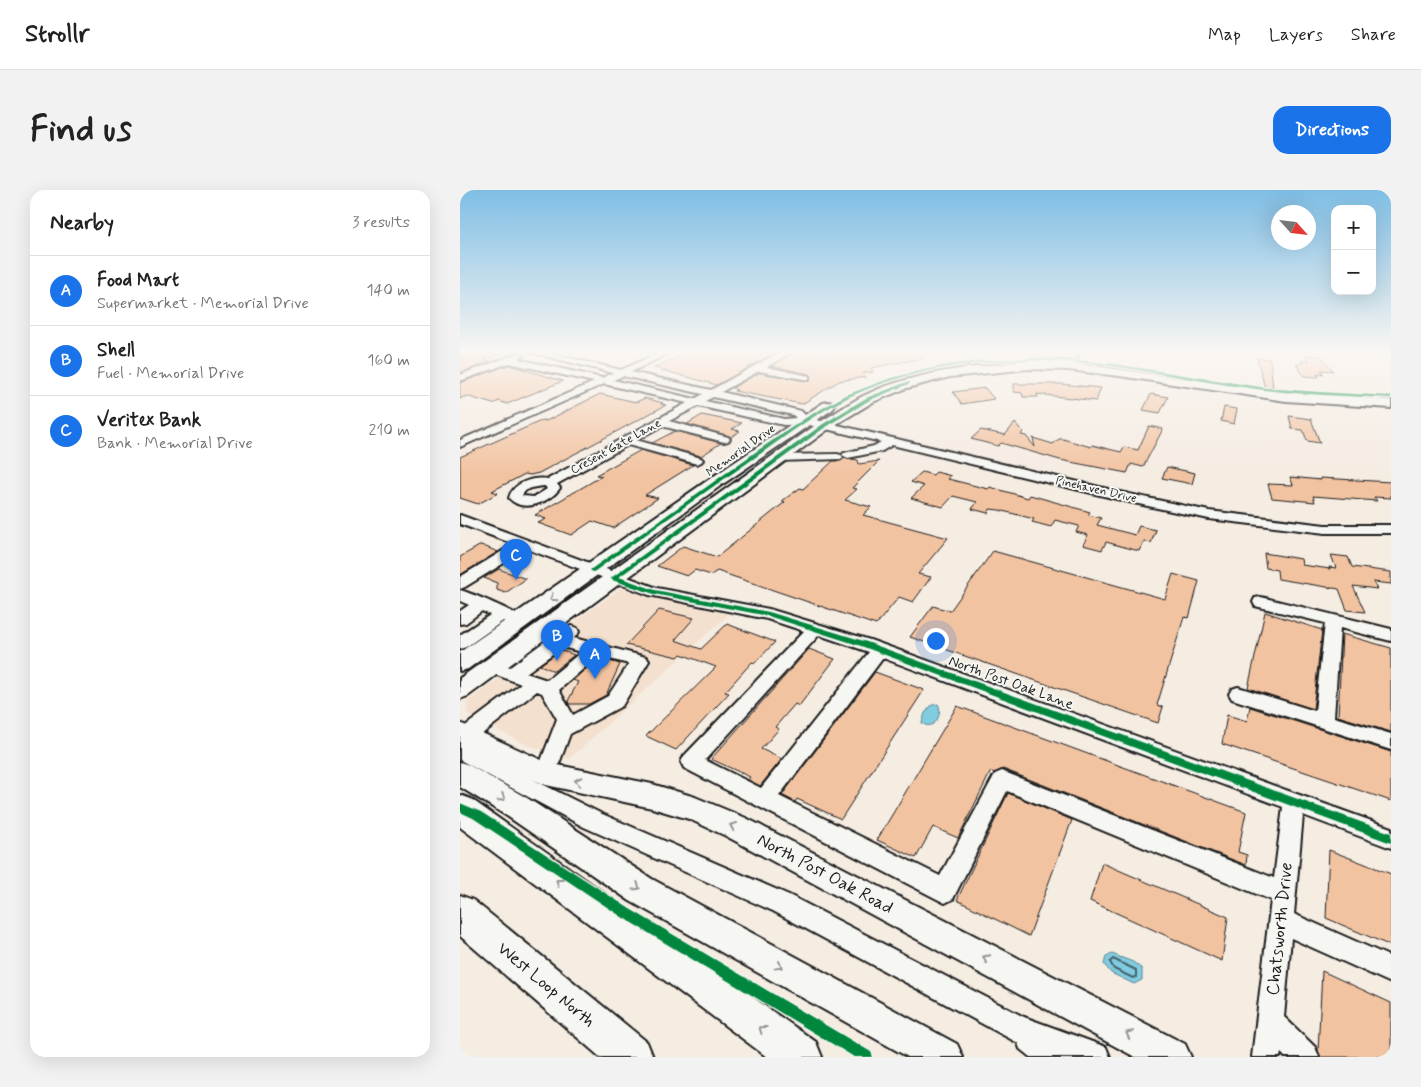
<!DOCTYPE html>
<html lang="en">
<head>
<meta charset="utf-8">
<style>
  :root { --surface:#fff; --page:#f2f2f2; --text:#222; --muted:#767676; --line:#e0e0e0; --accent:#1a73e8 }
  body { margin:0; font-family:Mynerve,sans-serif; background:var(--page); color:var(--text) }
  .controls { position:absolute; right:15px; top:15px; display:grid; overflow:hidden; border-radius:10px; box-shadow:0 5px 20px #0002 }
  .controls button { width:45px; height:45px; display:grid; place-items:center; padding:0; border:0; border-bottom:1px solid var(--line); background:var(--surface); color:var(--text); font:25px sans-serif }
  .compass { position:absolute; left:811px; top:15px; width:45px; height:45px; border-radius:50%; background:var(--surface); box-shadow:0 5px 20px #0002; rotate:117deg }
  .you { position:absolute; left:475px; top:450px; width:18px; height:18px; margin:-12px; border:4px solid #fff; border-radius:50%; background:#1a73e8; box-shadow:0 0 0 8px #1a73e833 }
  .badge { display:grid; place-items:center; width:32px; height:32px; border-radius:50%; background:var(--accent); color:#fff; font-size:16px; font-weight:700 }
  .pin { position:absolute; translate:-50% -41px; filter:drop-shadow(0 1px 2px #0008) }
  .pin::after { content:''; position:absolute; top:26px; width:18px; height:15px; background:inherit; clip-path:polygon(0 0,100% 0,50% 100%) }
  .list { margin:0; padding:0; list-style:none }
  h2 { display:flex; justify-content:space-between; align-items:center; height:65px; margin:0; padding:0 20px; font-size:21px }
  h2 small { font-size:16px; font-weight:400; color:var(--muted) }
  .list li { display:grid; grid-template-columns:32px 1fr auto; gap:15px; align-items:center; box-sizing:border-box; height:70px; padding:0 20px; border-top:1px solid var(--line) }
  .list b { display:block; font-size:19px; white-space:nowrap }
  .list p { margin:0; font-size:16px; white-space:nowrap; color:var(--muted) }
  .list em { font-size:16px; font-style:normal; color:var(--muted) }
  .map { position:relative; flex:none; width:931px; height:867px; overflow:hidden; border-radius:15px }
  header { display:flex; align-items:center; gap:30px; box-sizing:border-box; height:70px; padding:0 25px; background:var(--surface); border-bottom:1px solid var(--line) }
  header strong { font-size:24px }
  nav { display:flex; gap:28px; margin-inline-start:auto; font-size:18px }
  .intro { display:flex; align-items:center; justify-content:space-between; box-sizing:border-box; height:120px; padding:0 30px }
  h1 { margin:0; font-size:35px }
  .button { padding:12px 22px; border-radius:15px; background:var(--accent); color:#fff; font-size:18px; font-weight:700 }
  main { display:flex; gap:30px; padding:0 30px }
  aside { flex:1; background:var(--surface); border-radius:15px; box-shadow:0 5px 20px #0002 }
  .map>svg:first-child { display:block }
  .built { fill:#f4e0ce }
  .water { fill:#81cce1; stroke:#598692 }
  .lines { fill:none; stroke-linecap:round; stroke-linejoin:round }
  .shore { stroke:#44626b; stroke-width:2 }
  .building { fill:#f2c3a1; stroke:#1c1c1c }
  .minor-casing { stroke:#1c1c1c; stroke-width:4 }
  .major-casing { stroke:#1c1c1c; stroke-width:4 }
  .highway-casing { stroke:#1c1c1c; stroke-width:4 }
  .minor { fill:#f6f6f2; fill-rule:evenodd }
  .major { fill:#f6f6f2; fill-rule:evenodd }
  .highway { fill:#f6f6f2; fill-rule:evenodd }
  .cycleway-casing { stroke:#f6f6f2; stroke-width:3 }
  .cycleway { fill:#00873e; fill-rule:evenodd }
  .oneway { stroke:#949492 }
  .labels { text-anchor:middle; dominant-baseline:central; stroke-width:4; stroke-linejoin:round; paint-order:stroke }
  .far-street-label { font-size:12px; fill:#1c1c1c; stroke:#f6f6f2 }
  .street-label { font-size:15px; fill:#1c1c1c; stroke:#f6f6f2 }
  .near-street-label { font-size:18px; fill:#1c1c1c; stroke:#f6f6f2 }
</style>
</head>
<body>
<header>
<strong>Strollr</strong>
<nav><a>Map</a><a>Layers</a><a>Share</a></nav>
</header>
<div class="intro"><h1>Find us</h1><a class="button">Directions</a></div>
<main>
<aside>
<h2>Nearby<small>3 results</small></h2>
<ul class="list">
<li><span class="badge">A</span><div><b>Food Mart</b><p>Supermarket · Memorial Drive</p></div><em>140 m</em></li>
<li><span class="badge">B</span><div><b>Shell</b><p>Fuel · Memorial Drive</p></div><em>160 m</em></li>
<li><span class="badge">C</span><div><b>Veritex Bank</b><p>Bank · Memorial Drive</p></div><em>210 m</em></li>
</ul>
</aside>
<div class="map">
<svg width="931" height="867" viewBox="0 0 931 867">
  <rect width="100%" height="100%" fill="#f5ece2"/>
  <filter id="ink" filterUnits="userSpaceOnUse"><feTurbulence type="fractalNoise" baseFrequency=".02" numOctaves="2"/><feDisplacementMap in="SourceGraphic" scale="10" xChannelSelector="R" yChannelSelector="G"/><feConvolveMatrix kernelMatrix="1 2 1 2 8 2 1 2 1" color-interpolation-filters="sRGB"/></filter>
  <g filter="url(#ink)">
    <path class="built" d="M161,398L203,410L269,424L109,569L65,554L7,524L8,511Z"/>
    <path class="water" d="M478,514C484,524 473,542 462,533L465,523L472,515Z
      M652,764L673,772L682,779V790L674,794L651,783L644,774L646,767Z"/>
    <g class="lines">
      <path class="shore" d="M653,769L676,780V787L673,788L654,779L650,772Z"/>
    </g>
    <path class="building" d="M14,162H43V163L25,170L31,171L0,183V167Z
      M228,162H251L265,165L270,162H316L257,195L194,178Z
      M333,162H463V168L411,178L413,182L403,183L406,187L379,191L342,214L274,201L277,200L272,198L299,183L350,191L349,184L312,176Z
      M845,165L861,166L873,181L861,180L864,185L857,184L859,187L844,186L836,174H843L841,171H849Z
      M797,168L810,169L813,199L805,198Z
      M48,175L103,191L47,214L39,211L33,214L6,206L0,209V193Z
      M554,194H601L641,198L636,211L577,204L578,207H563L562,203L554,202Z
      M525,198L534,209L502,214L493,202Z
      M140,204L176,212L185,208L203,213L201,214L206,215L79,283L70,285L65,284L32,301L38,303L18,314L0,308V267L83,230L86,231Z
      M691,204L708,207L700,223L683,220Z
      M764,217L777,219L774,234L761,231Z
      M242,225L282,233L272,239L280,241L271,247L227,234Z
      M829,226L851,229L860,253L847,251L843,240L832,239Z
      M555,233L563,242L561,245L566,246L575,257L573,248L593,254L599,249H603L631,257L632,255L661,262L664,257L678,260L689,236L703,239L683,277L671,274L667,283L600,270L541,253L538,256L511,249L521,240L545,245Z
      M215,241L261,253L241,266L192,253Z
      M181,260L233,275L185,305L198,308L153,338L132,331L111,345L78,333L86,329L75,325L142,286L136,285Z
      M384,268L398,270L399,274L419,271L392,298L397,299L385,310L411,317L403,325L488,348L458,384L471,387L453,412L439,407L416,435L257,381L251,385L235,380L227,386L197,376L223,356L257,367L325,312L322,311L340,298L343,299L373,271H381Z
      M707,277L735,283L732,294L702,288Z
      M462,282L473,285L476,282L491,286L488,289L528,299L530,297L568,308L570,305L630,322L628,325L641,328L637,335L675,345L679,336L696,340L691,353L684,351L679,361L646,352L642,360L623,355L628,345L616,342L619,336L595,330L591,337L572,332L574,329L539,320L530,319L528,323L512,319L517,312L493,306L483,317L451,308L464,296L451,292Z
      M830,287L861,290L860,288L931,292V308L914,307L917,311L853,306L855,312L812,308L808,294L833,295Z
      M21,355L38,362L0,385V367Z
      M533,361L705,409L713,384L739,391L729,428L724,427L697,515L703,517L698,533L450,447L473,416L490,421Z
      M804,363L841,369L842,375L870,379L869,377L876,378L871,365L888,367L892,377L931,382V394L913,392L917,399L893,396L905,422L887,420L879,399L818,389L817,380L806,378Z
      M39,379L66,389L45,403L37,400V393L24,388Z
      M199,420L234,428L215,450L241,459L267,434L315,452L295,473L292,472L265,502L269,503L216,560L186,546L256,477L221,464L218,467L166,455Z
      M805,422L862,440L853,519L788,498Z
      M882,444L931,458V542L878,526Z
      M349,459L375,469L339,516L335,514L315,537L319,539L301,559L322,569L300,596L288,590L290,587L251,569Z
      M101,460L114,465L94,481L80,475Z
      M138,468L160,474L146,505L129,514H109L108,511L118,492L113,490Z
      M415,482L464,500L381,629L337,609L335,612L322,605Z
      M497,516L786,622L778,662L787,665L786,675L543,579L534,583L531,581L498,648L473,637L456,668L417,650Z
      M790,517L931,562V611L762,554L767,525L787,531Z
      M548,603L612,630L569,746L497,710Z
      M869,660L931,684V756L866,728Z
      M642,673L768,727L762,771L630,711Z
      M862,781L931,813V867H861L858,861Z"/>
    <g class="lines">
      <defs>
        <path id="minor" d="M69,162H85L161,180L201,162H212L171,182L251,200L320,162H331L307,177L349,186V190L299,181L261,202L341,221L348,228L669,304L749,321L865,335H931V343H865L749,329L669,312L432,255L422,261L388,268L382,265L384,263L414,256L421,252L345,234L324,235L238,216L209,231L268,247L270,249L268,251L264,252L202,236L176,250L241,268L243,270L241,272L237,274L168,255L97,294L100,298C90,312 63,324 49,308C53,292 73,287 88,289L227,213L144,194L0,257V250L134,192L49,173L0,191V185L59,163L63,166L58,169L142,188L153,183ZM163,186L243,204L235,209L153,190ZM253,207L333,225L336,228L324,229L245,211ZM85,296L87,299L74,307L62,306C65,297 76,297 85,296Z
          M612,162H620L611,178H605L603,176Z
          M377,264L381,265L383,267L381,269L318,271L312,268L318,265Z
          M0,325L197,398L309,419L410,450L931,638V658L843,625L834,724L931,767V793L831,748L824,827L855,857L859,867H825L821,863L820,867H792L811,710L547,601L493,709L485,713L477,709L224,578L221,572L224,566L344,441L307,429L189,405L67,359L5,397L0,399V387L54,354L0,334ZM359,445L409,462L301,598L245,570ZM423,468L823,617L814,688L542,581L535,584L480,686L319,606Z
          M0,400C11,403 62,424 67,432L65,436L59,437L43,431L6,457L0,459V445L30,425L22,421L6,433L0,434V421L9,415L0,411Z
          M801,407L931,439V451L880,438L874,527L931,544V560L772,509L769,504L772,499L778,497L855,521L865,433L795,416L793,412L795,408Z
          M111,436L117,438L119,442L114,448L186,467L189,471L162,516L110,544L93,590L86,593L79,590L76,584L97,529L82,503L77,501L13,551L6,554L0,552V540L61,494L26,481L23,477L26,473L32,471L50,477L92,446ZM102,457L121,462L87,490L66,483ZM138,466L169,474L148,506L113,525L99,500Z
          M0,553L140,623L329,705L564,827L646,857L650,867H570L560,859L558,853L313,721L124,637L0,570Z"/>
        <path id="major" d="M568,171C635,173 698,186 764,195C820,203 875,206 931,210V218L826,211L659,186L608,180L568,179L490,187L447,198L413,212L370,238L8,506L0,509V488L360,232C374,224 388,214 403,206C454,181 512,177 568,171Z
          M368,212L373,213L375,216L373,219L263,294L8,479L0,481V462L251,288L363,213Z
          M0,533L88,573L192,594L235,607L286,628L725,854L731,867H675L266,646L229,629L192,618L86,595L50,581L0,555Z
          M0,572L9,575L67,608L192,689L497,854L503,867H448L170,711L47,626L0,597Z"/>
        <path id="highway" d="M0,605L11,609L356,852L362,867H307L0,637Z
          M0,705L13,710L187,852L193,867H140L0,746Z"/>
      </defs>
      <use href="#minor" class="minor-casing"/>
      <use href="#major" class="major-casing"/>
      <use href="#highway" class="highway-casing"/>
      <use href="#minor" class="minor"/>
      <use href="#major" class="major"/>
      <use href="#highway" class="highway"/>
      <defs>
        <path id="cycleway" d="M576,168L606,169L654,174L807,198L860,202L931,206V208C884,206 836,205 789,198C738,192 687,180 636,174C554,165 467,172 391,206C354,224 320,250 286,274C235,309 185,345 135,381L133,382L130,380L297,261L347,227L386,205L428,189L458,181L487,175L517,171Z
          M447,192L451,193L410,210L367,236L159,387L195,400L309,422L407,452L931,643V653L401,456L308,426L194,404L152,390L151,388L363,234L406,208Z
          M0,613L21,622L170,719L411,862L413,867H394L162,727L13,628L0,622Z"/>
      </defs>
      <use href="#cycleway" class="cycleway-casing"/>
      <use href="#cycleway" class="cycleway"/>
    </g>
    <defs><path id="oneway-chevron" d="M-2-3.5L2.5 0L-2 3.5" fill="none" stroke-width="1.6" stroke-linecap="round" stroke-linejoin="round" transform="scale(1.25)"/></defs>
    <g class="oneway">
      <use href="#oneway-chevron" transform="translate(93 408) rotate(145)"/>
      <use href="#oneway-chevron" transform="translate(118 591) rotate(-168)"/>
      <use href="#oneway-chevron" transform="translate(42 608) rotate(32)"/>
      <use href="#oneway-chevron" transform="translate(273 636) rotate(-155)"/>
      <use href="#oneway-chevron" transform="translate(99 692) rotate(-143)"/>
      <use href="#oneway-chevron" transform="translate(177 697) rotate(32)"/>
      <use href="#oneway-chevron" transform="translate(526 768) rotate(-152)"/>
      <use href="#oneway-chevron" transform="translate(319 776) rotate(29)"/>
      <use href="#oneway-chevron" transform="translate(302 839) rotate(-144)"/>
      <use href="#oneway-chevron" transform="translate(669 844) rotate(-152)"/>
    </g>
  </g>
  <linearGradient id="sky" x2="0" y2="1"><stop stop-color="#7fbee5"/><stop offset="0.57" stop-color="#faf6f2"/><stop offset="1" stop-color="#faf6f2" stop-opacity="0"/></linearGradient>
  <rect width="931" height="284" fill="url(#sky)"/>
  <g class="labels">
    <g class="far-street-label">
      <text transform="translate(156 257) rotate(-29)">Cresent Gate Lane</text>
      <text transform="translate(281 261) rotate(-35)">Memorial Drive</text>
      <text transform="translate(636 300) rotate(13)">Pinehaven Drive</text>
    </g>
    <g class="street-label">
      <text transform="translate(551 493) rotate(20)">North Post Oak Lane</text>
    </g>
    <g class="near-street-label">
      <text transform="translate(365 684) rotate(28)">North Post Oak Road</text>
      <text transform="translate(820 739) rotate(-84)">Chatsworth Drive</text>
      <text transform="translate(86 795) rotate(40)">West Loop North</text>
    </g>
  </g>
</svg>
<div class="controls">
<button>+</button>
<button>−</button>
</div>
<svg class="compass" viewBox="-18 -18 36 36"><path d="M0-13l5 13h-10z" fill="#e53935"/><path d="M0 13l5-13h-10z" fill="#767676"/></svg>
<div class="you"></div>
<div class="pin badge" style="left:135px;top:489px">A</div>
<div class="pin badge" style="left:97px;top:471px">B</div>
<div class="pin badge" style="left:56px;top:390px">C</div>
</div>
</main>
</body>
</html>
